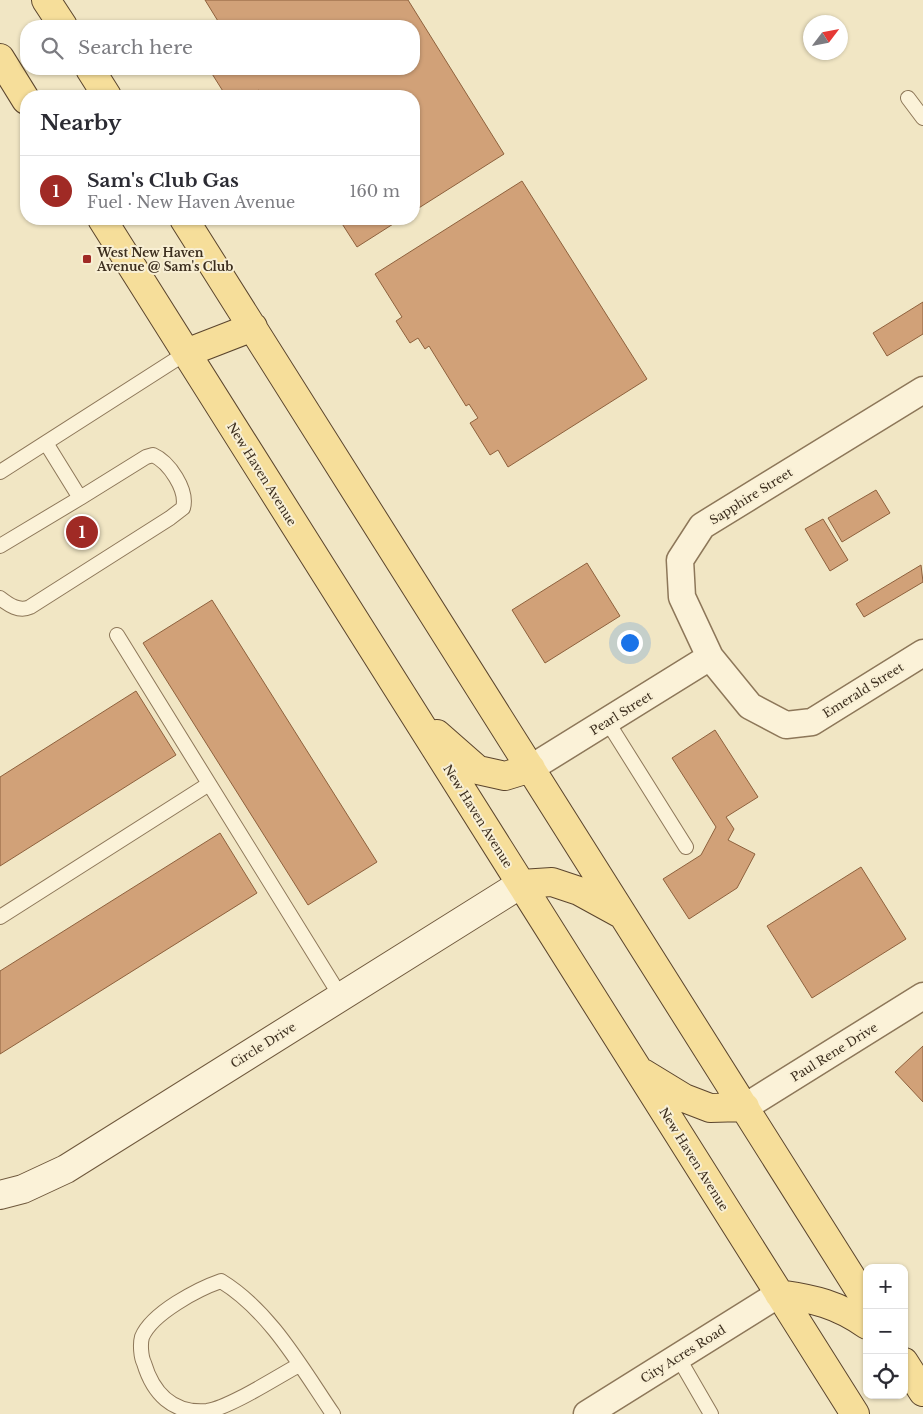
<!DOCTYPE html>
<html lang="en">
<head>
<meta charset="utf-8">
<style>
  :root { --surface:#fff; --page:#f7f7f7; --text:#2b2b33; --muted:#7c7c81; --line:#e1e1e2; --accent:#a02a25 }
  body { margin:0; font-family:"Libre Baskerville",serif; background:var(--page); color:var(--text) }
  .controls { position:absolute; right:15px; bottom:15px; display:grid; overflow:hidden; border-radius:10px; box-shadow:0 1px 4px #0004 }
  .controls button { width:45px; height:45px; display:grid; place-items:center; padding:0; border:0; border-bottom:1px solid var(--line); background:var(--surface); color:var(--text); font:25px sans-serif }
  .compass { position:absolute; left:803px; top:15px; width:45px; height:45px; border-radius:50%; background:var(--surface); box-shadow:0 1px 4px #0004; rotate:58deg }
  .you { position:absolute; left:629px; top:642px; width:18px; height:18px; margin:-12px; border:4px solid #fff; border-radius:50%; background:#1a73e8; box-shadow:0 0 0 8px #1a73e833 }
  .badge { display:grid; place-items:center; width:32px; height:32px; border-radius:50%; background:var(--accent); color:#fff; font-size:16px; font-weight:700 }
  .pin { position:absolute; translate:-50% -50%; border:2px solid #fff; box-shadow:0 1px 5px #0006 }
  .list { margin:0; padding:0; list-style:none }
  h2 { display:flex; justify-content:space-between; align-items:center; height:65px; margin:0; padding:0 20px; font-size:21px }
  h2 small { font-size:16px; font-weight:400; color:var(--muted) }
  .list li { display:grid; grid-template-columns:32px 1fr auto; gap:15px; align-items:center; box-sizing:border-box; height:70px; padding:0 20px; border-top:1px solid var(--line) }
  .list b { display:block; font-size:19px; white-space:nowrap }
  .list p { margin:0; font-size:16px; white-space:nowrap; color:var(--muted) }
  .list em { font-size:16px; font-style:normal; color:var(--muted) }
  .icon { flex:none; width:28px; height:28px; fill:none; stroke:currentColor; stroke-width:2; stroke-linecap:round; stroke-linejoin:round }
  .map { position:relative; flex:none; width:923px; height:1414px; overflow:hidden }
  .search { position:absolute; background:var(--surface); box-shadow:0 1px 4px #0004; left:20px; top:20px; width:400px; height:55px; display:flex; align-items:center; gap:12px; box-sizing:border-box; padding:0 18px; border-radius:20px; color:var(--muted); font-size:19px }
  .panel { position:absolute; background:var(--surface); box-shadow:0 1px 4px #0004; left:20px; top:90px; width:400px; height:135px; border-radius:20px }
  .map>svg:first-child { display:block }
  .building { fill:#d1a178; stroke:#8e613d }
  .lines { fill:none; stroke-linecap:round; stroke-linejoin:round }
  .lane-casing { stroke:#8d7759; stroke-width:16 }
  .street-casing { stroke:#8d7759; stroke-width:29 }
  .secondary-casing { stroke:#6f583c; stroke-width:30 }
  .primary-casing { stroke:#5b452d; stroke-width:30 }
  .lane { stroke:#fbf2d8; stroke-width:14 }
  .street { stroke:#fbf2d8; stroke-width:26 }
  .secondary { stroke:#fbf2d8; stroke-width:28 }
  .primary { stroke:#f6de9a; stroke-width:28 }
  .poi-dot { fill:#a02a25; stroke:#f8efd4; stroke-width:2 }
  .labels { text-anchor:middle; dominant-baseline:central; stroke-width:4; stroke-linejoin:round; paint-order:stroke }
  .poi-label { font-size:12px; font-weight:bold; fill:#3c2e1e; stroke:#f8efd4; text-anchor:start }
  .street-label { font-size:12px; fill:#3c2e1e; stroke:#f8efd4 }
</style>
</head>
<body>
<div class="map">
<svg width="923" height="1414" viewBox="0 0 923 1414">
  <rect width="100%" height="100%" fill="#f1e6c4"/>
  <path class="building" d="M205,0H408L504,154L414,211V96H263L259,90L249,96H226L209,69H414V26H221Z
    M522,181L647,379L508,467L498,450L490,455L470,423L478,418L469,404L466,406L429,346L425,349L418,338L410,343L396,321L402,317L375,274Z
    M339,219H401L357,247Z
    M923,302V334L887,356L873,333Z
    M876,490L890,513L842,542L828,518Z
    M823,519L848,560L830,571L805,529Z
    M587,563L620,616L545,663L512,610Z
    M921,565L923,582L864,617L856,604Z
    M212,600L377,862L308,905L143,643Z
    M136,691L176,755L0,866V777Z
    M715,730L758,797L726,817L734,829L728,840L755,854L737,888L689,919L663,879L701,855L716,827L672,758Z
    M220,833L257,893L0,1054V971Z
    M861,867L906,939L812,998L767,926Z
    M923,1046V1102L895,1072Z"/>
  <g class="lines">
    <defs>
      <path id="lane" d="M908,98L923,118
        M0,472L186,353
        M0,546L80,498L46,443
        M0,598C9,605 19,612 30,607L170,518L183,508C188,490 169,462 153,455L146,457L80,498
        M117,635L341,997
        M607,721L686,847
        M0,917L209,784
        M678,1357L711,1414
        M299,1365C277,1377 229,1408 207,1411C172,1414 153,1393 144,1363C141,1357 140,1344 142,1337C152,1313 198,1289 221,1281C270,1311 301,1367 333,1414"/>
      <path id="street" d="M923,390L702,526L680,560L682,597L710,657L750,706L786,725L812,722L923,653
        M531,768L710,657
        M745,1107L923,996
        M587,1414L779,1294"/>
      <path id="secondary" d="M0,1195L23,1189L66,1169L521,884"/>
      <path id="primary" d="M46,0L63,26
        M0,58L26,100
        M90,69L107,96
        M102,219L855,1414
        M184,219L867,1302
        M186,353L253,327
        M437,734L478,770L505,776L531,768
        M521,884L552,882L579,891L621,914
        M643,1073L684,1098L710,1108L745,1107
        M779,1294C814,1299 837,1304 867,1325
        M904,1362L923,1392"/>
    </defs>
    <use href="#lane" class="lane-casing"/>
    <use href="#street" class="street-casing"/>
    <use href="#secondary" class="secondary-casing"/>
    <use href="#primary" class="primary-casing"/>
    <use href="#lane" class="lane"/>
    <use href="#street" class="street"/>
    <use href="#secondary" class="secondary"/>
    <use href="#primary" class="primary"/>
  </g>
  <rect class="poi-dot" x="82" y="254" width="10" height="10" rx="2.5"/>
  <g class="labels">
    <g class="poi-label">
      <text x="97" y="252">West New Haven<tspan x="97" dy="14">Avenue @ Sam's Club</tspan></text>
    </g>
    <g class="street-label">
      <text transform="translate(262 474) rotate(58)">New Haven Avenue</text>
      <text transform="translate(751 496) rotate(-32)">Sapphire Street</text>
      <text transform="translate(863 690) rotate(-32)">Emerald Street</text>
      <text transform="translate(621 713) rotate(-32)">Pearl Street</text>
      <text transform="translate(478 816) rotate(58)">New Haven Avenue</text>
      <text transform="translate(263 1045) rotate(-32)">Circle Drive</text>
      <text transform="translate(834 1052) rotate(-32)">Paul Rene Drive</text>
      <text transform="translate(694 1159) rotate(58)">New Haven Avenue</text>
      <text transform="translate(683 1354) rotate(-32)">City Acres Road</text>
    </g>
  </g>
</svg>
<div class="controls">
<button>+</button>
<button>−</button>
<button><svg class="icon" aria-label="locate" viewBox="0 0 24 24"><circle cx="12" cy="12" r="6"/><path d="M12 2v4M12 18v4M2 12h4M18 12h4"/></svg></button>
</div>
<svg class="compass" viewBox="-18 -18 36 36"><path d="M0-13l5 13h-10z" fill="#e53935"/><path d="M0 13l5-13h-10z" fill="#7c7c81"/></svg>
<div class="you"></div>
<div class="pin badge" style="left:82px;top:532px">1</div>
<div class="search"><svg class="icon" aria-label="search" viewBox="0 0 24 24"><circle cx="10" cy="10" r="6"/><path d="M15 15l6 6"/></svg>Search here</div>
<section class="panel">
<h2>Nearby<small></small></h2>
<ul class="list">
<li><span class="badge">1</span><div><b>Sam's Club Gas</b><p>Fuel · New Haven Avenue</p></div><em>160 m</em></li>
</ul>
</section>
</div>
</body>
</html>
